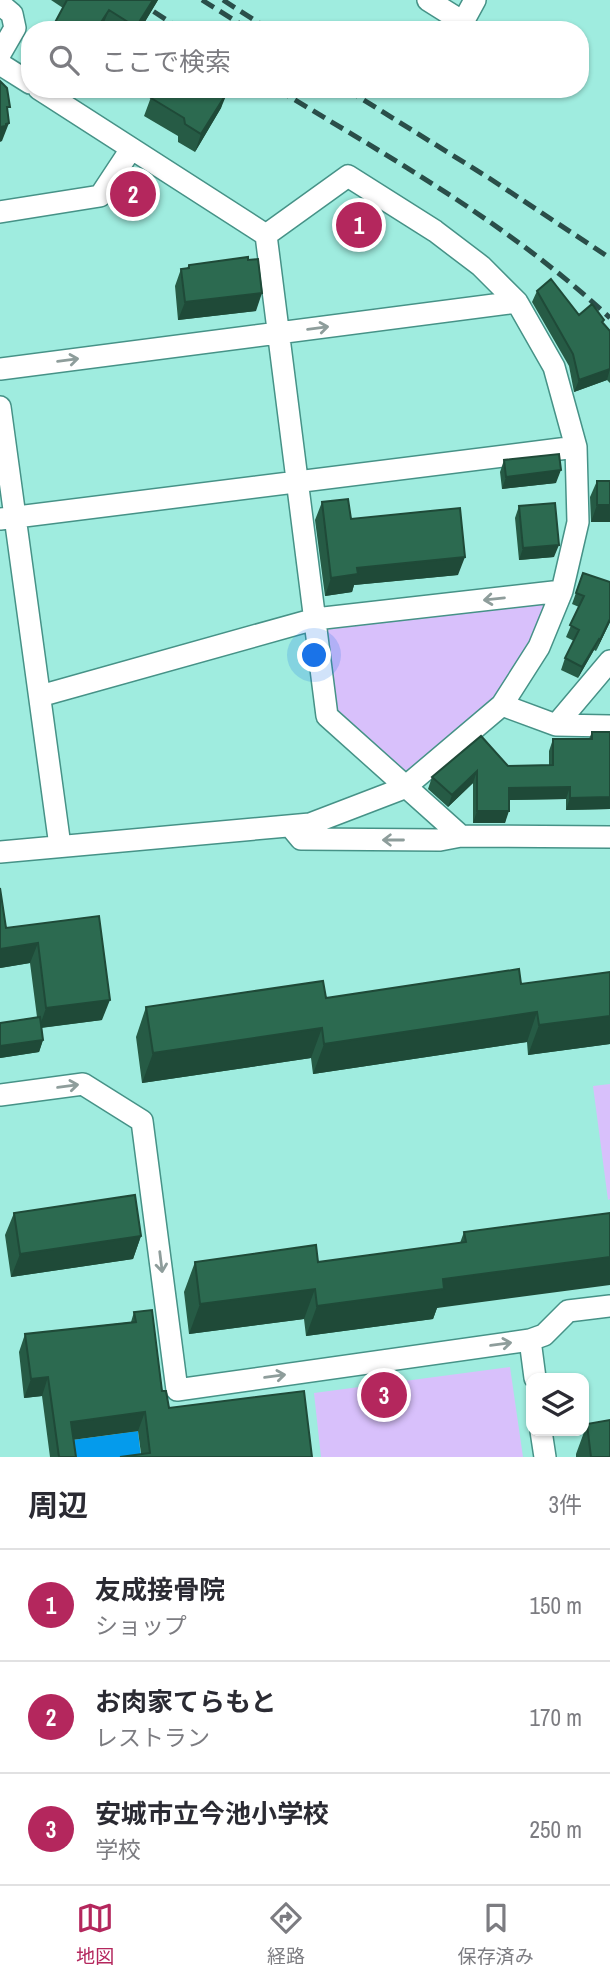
<!DOCTYPE html>
<html lang="ja">
<head>
<meta charset="utf-8">
<style>
  :root { --surface:#fff; --page:#f7f7f7; --text:#2b2b33; --muted:#7c7c81; --line:#e1e1e2; --accent:#b4275d }
  body { margin:0; font-family:"Archivo Narrow","Noto Sans JP",sans-serif; background:var(--page); color:var(--text) }
  .controls { position:absolute; right:21px; bottom:21px; display:grid; overflow:hidden; border-radius:14px; box-shadow:0 2px 5px #0004 }
  .controls button { width:63px; height:63px; display:grid; place-items:center; padding:0; border:0; border-bottom:2px solid var(--line); background:var(--surface); color:var(--text); font:35px sans-serif }
  .you { position:absolute; left:315px; top:656px; width:24px; height:24px; margin:-18px; border:5px solid #fff; border-radius:50%; background:#1a73e8; box-shadow:0 0 0 10px #1a73e833 }
  .badge { display:grid; place-items:center; width:46px; height:46px; border-radius:50%; background:var(--accent); color:#fff; font-size:23px; font-weight:700 }
  .pin { position:absolute; translate:-50% -50%; border:4px solid #fff; box-shadow:0 2px 7px #0006 }
  .list { margin:0; padding:0; list-style:none }
  h2 { display:flex; justify-content:space-between; align-items:center; height:91px; margin:0; padding:0 28px; font-size:30px }
  h2 small { font-size:23px; font-weight:400; color:var(--muted) }
  .list li { display:grid; grid-template-columns:46px 1fr auto; gap:21px; align-items:center; box-sizing:border-box; height:112px; padding:0 28px; border-top:2px solid var(--line) }
  .list b { display:block; font-size:26px; white-space:nowrap }
  .list p { margin:0; font-size:23px; white-space:nowrap; color:var(--muted) }
  .list em { font-size:23px; font-style:normal; color:var(--muted) }
  .icon { flex:none; width:38px; height:38px; fill:none; stroke:currentColor; stroke-width:2; stroke-linecap:round; stroke-linejoin:round }
  .map { position:relative; flex:none; width:610px; height:1457px; overflow:hidden }
  .search { position:absolute; background:var(--surface); box-shadow:0 2px 5px #0004; left:21px; right:21px; top:21px; height:77px; display:flex; align-items:center; gap:18px; box-sizing:border-box; padding:0 24px; border-radius:28px; color:var(--muted); font-size:26px }
  .sheet { height:427px; background:var(--surface) }
  nav { display:flex; justify-content:space-around; align-items:center; box-sizing:border-box; height:98px; border-top:2px solid var(--line); background:var(--surface); font-size:19px; color:var(--muted) }
  nav a { display:grid; justify-items:center; gap:4px }
  nav .on { color:var(--accent) }
  .map>svg:first-child { display:block }
  .green { fill:#d8c0fb }
  .water { fill:#049bec }
  .lines { fill:none; stroke-linecap:round; stroke-linejoin:round }
  .minor-casing { stroke:#469287; stroke-width:24 }
  .minor { stroke:#fff; stroke-width:21 }
  .rail { stroke:#2a4e49; stroke-width:5; stroke-dasharray:14 7; stroke-linecap:butt }
  .wall { fill:#265b45 }
  .shaded-wall { fill:#1f4a38 }
  .building { fill:#2c6a50; stroke:#1f4a38; stroke-width:2 }
  .oneway { stroke:#8e9d9b }
</style>
</head>
<body>
<div class="map">
<svg width="610" height="1457" viewBox="0 0 610 1457">
  <rect width="100%" height="100%" fill="#9fecdf"/>
  <path class="green" d="M541,598L547,607C536,632 525,658 509,680C487,712 442,744 412,770H402L336,709L325,630L333,621Z
    M610,1084V1199L608,1200L593,1086Z
    M510,1367L523,1457H321L314,1393Z"/>
  <path class="water" d="M138,1431L141,1457H67L65,1441Z"/>
  <g class="lines">
    <defs>
      <path id="minor" d="M428,0L463,22L475,0
        M0,4L12,14L15,28L0,54
        M0,64L30,83
        M39,89L266,235
        M0,212L100,196L131,149
        M266,235L327,716L461,836
        M0,369L517,302
        M0,407L60,846
        M0,519L576,447
        M40,696L315,619L562,591
        M502,705L556,725L610,726
        M556,725L610,661
        M291,827L301,839L440,840L461,836L610,837
        M0,852L310,824L404,788L502,705L539,647L562,591L578,522L576,447L554,367L517,302L481,266L435,231L348,176L266,235
        M0,1095L83,1084L142,1121L177,1390L530,1340L544,1335L568,1311L610,1306
        M530,1340L535,1378
        M541,1431L545,1457"/>
    </defs>
    <use href="#minor" class="minor-casing"/>
    <use href="#minor" class="minor"/>
    <path class="rail" d="M136,0L182,30
      M202,0L250,30
      M223,0L270,30
      M277,89C392,159 511,225 610,318
      M346,89L489,178L610,258"/>
  </g>
  <path class="wall" d="M51,0H158L140,30H51L63,8Z
    M154,89H225L221,108L195,152L178,142V136L144,116Z
    M189,265L256,311L178,320L175,286L181,269L187,268Z
    M537,291L579,315L604,320L603,323L610,331V383L607,380L574,392L569,366L532,302Z
    M504,460L556,483L502,489L500,472Z
    M597,481L610,522H591L590,497Z
    M322,502L351,519L458,575L354,585L352,592L325,596L315,520Z
    M519,506L554,557L519,560L515,518Z
    M583,573L610,622L596,651L594,650L578,678L561,670L565,658L574,641L566,637L579,607L572,604Z
    M592,732H610V809L566,810V799L509,800L505,823H473V783L448,807L428,789L432,777L508,766L549,765V751L553,739H589Z
    M0,888L6,928L99,916L102,1020L41,1028L43,1040L39,1052L0,1058V1023L37,1017L30,963L0,968Z
    M610,972V1044L528,1055L527,1042L313,1074L311,1058L142,1083L136,1037L146,1007L326,998L521,984Z
    M14,1213L141,1236L133,1259L11,1277L5,1235Z
    M610,1213L437,1308L433,1319L306,1336L304,1319L189,1334L184,1292L195,1262H318L460,1243L464,1232Z
    M134,1312L169,1408L312,1457L141,1454L138,1431L74,1439L76,1457H50L42,1396L24,1398L19,1352L25,1334L131,1322Z
    M587,1424L610,1457H576V1454Z"/>
  <path class="shaded-wall" d="M153,0H158L140,30H135Z
    M109,10L101,30H96Z
    M228,91L221,108L195,152L201,134Z
    M9,123L2,141L0,142V127Z
    M262,293L256,311L178,320L185,302Z
    M610,369L607,380L574,392L579,380Z
    M561,470L556,483L502,489L506,477Z
    M597,505H610V522H591Z
    M559,545L554,557L519,560L523,548Z
    M465,557L458,575L354,585L352,592L325,596L331,578L357,568Z
    M610,619V622L596,651L600,640Z
    M599,639L594,650L578,678L582,667Z
    M477,771L473,783L448,807L452,795Z
    M570,787L566,799L505,800L509,788Z
    M610,797V809L566,810L570,798Z
    M477,811H509L505,823H473Z
    M38,943L30,963L0,968V949Z
    M110,1000L102,1020L39,1028L46,1008Z
    M537,1012L527,1042L313,1074L324,1044Z
    M610,1016V1044L528,1055L539,1025Z
    M322,1028L311,1058L142,1083L153,1053Z
    M43,1040L39,1052L0,1058V1046Z
    M141,1236L133,1259L11,1277L20,1254Z
    M610,1257V1285L437,1308L433,1319L306,1336L317,1306L443,1279Z
    M315,1289L304,1319L189,1334L200,1304Z
    M48,1377L42,1396L24,1398L31,1379Z
    M145,1412L138,1431L65,1441L71,1422Z"/>
  <path class="building" d="M67,0H153L136,27L109,10L96,30H51Z
    M0,81L7,88L10,107H7L9,123L6,124V126L0,127Z
    M156,89H225L228,91L201,134L185,124L184,118L151,98Z
    M248,257V260L258,259L262,293L185,302L181,269L189,268V265Z
    M551,279L579,315L592,304L604,320L602,322L610,331V369L579,380L573,354L537,291Z
    M559,454L561,470L506,477L504,460Z
    M597,481H610V505H597Z
    M348,499L351,519L460,508L465,557L357,568L358,574L331,578L322,502Z
    M555,503L559,545L523,548L519,506Z
    M583,573L610,582V619L600,640L599,639L582,667L565,658L579,630L570,625L584,596L576,593Z
    M592,732H610V797L570,798V787L509,788V811H477V771L452,795L432,777L481,736L508,766L553,765V739H592Z
    M0,888L6,928L99,916L110,1000L46,1008L38,943L0,949Z
    M519,969L521,984L610,972V1016L539,1025L537,1012L324,1044L322,1028L153,1053L146,1007L323,981L326,998Z
    M40,1017L43,1040L0,1046V1023Z
    M135,1195L141,1236L20,1254L14,1213Z
    M610,1213V1257L443,1279L444,1289L317,1306L315,1289L200,1304L195,1262L316,1245L318,1262L466,1242L464,1232Z
    M152,1310L162,1391H166L169,1408L304,1391L312,1457H120L150,1453L145,1412L71,1422L76,1457H59L48,1377L31,1379L25,1334L136,1322L134,1312Z
    M610,1420V1457H591L587,1424Z"/>
  <defs><path id="oneway-shaft" d="M-6 0H5M1.5-3L5.5 0L1.5 3" fill="none" stroke-width="1.6" stroke-linecap="round" stroke-linejoin="round" transform="scale(1.75)"/></defs>
  <g class="oneway">
    <use href="#oneway-shaft" transform="translate(318 328) rotate(-7)"/>
    <use href="#oneway-shaft" transform="translate(68 360) rotate(-7)"/>
    <use href="#oneway-shaft" transform="translate(494 599) rotate(174)"/>
    <use href="#oneway-shaft" transform="translate(393 840) rotate(-180)"/>
    <use href="#oneway-shaft" transform="translate(68 1086) rotate(-8)"/>
    <use href="#oneway-shaft" transform="translate(161 1262) rotate(83)"/>
    <use href="#oneway-shaft" transform="translate(501 1344) rotate(-8)"/>
    <use href="#oneway-shaft" transform="translate(275 1376) rotate(-8)"/>
  </g>
</svg>
<div class="controls">
<button><svg class="icon" aria-label="layers" viewBox="0 0 24 24"><path d="M12 4l9 5-9 5-9-5zM3 14l9 5 9-5"/></svg></button>
</div>
<div class="you"></div>
<div class="pin badge" style="left:359px;top:225px">1</div>
<div class="pin badge" style="left:133px;top:194px">2</div>
<div class="pin badge" style="left:384px;top:1395px">3</div>
<div class="search"><svg class="icon" aria-label="search" viewBox="0 0 24 24"><circle cx="10" cy="10" r="6"/><path d="M15 15l6 6"/></svg>ここで検索</div>
</div>
<section class="sheet">
<h2>周辺<small>3件</small></h2>
<ul class="list">
<li><span class="badge">1</span><div><b>友成接骨院</b><p>ショップ</p></div><em>150 m</em></li>
<li><span class="badge">2</span><div><b>お肉家てらもと</b><p>レストラン</p></div><em>170 m</em></li>
<li><span class="badge">3</span><div><b>安城市立今池小学校</b><p>学校</p></div><em>250 m</em></li>
</ul>
</section>
<nav>
<a class="on"><svg class="icon" aria-label="map" viewBox="0 0 24 24"><path d="M3 6l6-2 6 2 6-2v14l-6 2-6-2-6 2zM9 4v14M15 6v14"/></svg>地図</a>
<a><svg class="icon" aria-label="directions" viewBox="0 0 24 24"><path d="M12 3l9 9-9 9-9-9zM9 14v-3h6M13 9l2 2-2 2"/></svg>経路</a>
<a><svg class="icon" aria-label="saved" viewBox="0 0 24 24"><path d="M7 4h10v16l-5-4-5 4z"/></svg>保存済み</a>
</nav>
</body>
</html>
